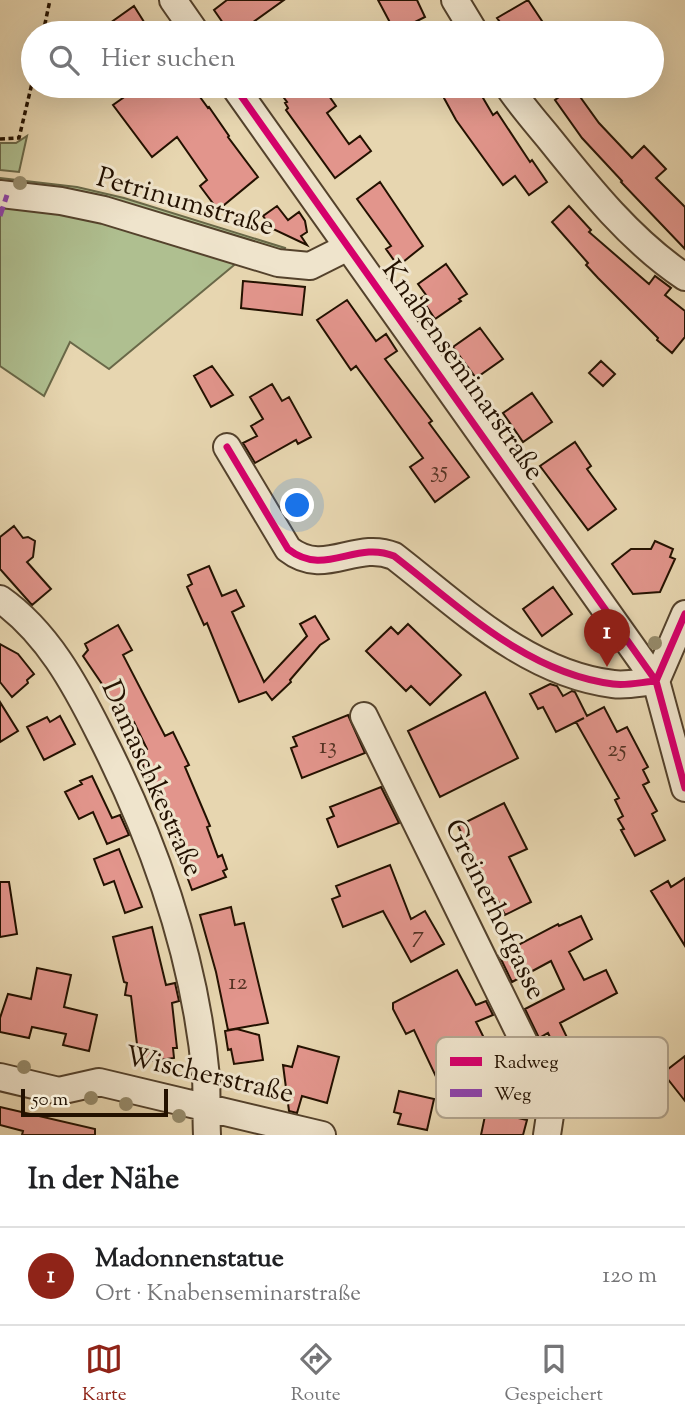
<!DOCTYPE html>
<html lang="de">
<head>
<meta charset="utf-8">
<style>
  :root { --surface:#fff; --page:#f6f6f6; --text:#202124; --muted:#757577; --line:#e0e0e0; --accent:#8f2418 }
  body { margin:0; font-family:"Sorts Mill Goudy",serif; background:var(--page); color:var(--text) }
  .scale { position:absolute; left:21px; bottom:18px; width:147px; box-sizing:border-box; padding-left:7px; border:4px solid #231100; border-top:0; font-size:19px; line-height:24px; white-space:nowrap; color:#231100; -webkit-text-stroke:5px #efe4cc; paint-order:stroke }
  .you { position:absolute; left:298px; top:506px; width:24px; height:24px; margin:-18px; border:5px solid #fff; border-radius:50%; background:#1a73e8; box-shadow:0 0 0 10px #1a73e833 }
  .badge { display:grid; place-items:center; width:46px; height:46px; border-radius:50%; background:var(--accent); color:#fff; font-size:23px; font-weight:700 }
  .pin { position:absolute; translate:-50% -58px; filter:drop-shadow(0 2px 4px #0008) }
  .pin::after { content:''; position:absolute; top:37px; width:24px; height:21px; background:inherit; clip-path:polygon(0 0,100% 0,50% 100%) }
  .list { margin:0; padding:0; list-style:none }
  h2 { display:flex; justify-content:space-between; align-items:center; height:91px; margin:0; padding:0 28px; font-size:30px }
  h2 small { font-size:23px; font-weight:400; color:var(--muted) }
  .list li { display:grid; grid-template-columns:46px 1fr auto; gap:21px; align-items:center; box-sizing:border-box; height:98px; padding:0 28px; border-top:2px solid var(--line) }
  .list b { display:block; font-size:26px; white-space:nowrap }
  .list p { margin:0; font-size:23px; white-space:nowrap; color:var(--muted) }
  .list em { font-size:23px; font-style:normal; color:var(--muted) }
  .icon { flex:none; width:38px; height:38px; fill:none; stroke:currentColor; stroke-width:2; stroke-linecap:round; stroke-linejoin:round }
  .map { position:relative; flex:none; width:685px; height:1135px; overflow:hidden }
  .search { position:absolute; background:var(--surface); box-shadow:0 7px 28px #0002; left:21px; right:21px; top:21px; height:77px; display:flex; align-items:center; gap:18px; box-sizing:border-box; padding:0 24px; border-radius:38px; color:var(--muted); font-size:26px }
  .sheet { height:189px; background:var(--surface) }
  nav { display:flex; justify-content:space-around; align-items:center; box-sizing:border-box; height:98px; border-top:2px solid var(--line); background:var(--surface); font-size:19px; color:var(--muted) }
  nav a { display:grid; justify-items:center; gap:4px }
  nav .on { color:var(--accent) }
  .map>svg:first-child { display:block }
  .green { fill:#afbf90; stroke:#696848; stroke-width:2 }
  .building { fill:#e2958c; stroke:#231100; stroke-width:2 }
  .lines { fill:none; stroke-linecap:round; stroke-linejoin:round }
  .minor-casing { stroke:#54422c; stroke-width:30 }
  .path { stroke:#231100; stroke-width:3.5; stroke-dasharray:5 3.5; stroke-linecap:butt }
  .minor { stroke:#efe4cc; stroke-width:26 }
  .quiet { stroke:#8e44ad; stroke-width:5; stroke-dasharray:10 5; stroke-linecap:butt }
  .cycleway-casing { stroke:#efe4cc; stroke-width:11 }
  .cycleway { stroke:#d6006c; stroke-width:7 }
  .tree { fill:#968b6b }
  .labels { text-anchor:middle; dominant-baseline:central; stroke-width:6; stroke-linejoin:round; paint-order:stroke }
  .number-label { font-size:24px; fill:#533223 }
  .street-label { font-size:28px; fill:#231100; stroke:#efe4cc }
  .key { fill:#efe4cc; stroke:#b2a58f; stroke-width:2 }
  .key-label { font-size:19px; fill:#231100 }
</style>
</head>
<body>
<div class="map">
<svg width="685" height="1135" viewBox="0 0 685 1135">
  <rect width="100%" height="100%" fill="#e7d6b0"/>
  <filter id="stains"><feTurbulence type="fractalNoise" baseFrequency=".00286" numOctaves="4"/><feColorMatrix values="0 0 0 0 .2 0 0 0 0 .09 0 0 0 0 .02 0 0 0 .5 -.17"/></filter>
  <radialGradient id="worn" r=".72"><stop offset=".6" stop-color="#630" stop-opacity="0"/><stop offset="1" stop-color="#630" stop-opacity=".3"/></radialGradient>
  <path class="green" d="M27,136L19,172L0,170V143H16Z
    M0,178L77,187L124,198L285,248L283,254L0,184Z
    M0,203L48,208L239,261L109,369L70,342L44,396L0,366Z"/>
  <path class="building" d="M227,0H284L245,28L243,26L233,33H230L214,10Z
    M378,0H417L425,17L395,32Z
    M528,0L550,33H508L497,18Z
    M134,6L151,33H96Z
    M140,86H192L208,108L209,107L229,136L228,137L258,177L218,210L200,186L207,180L177,137L152,157L113,105Z
    M293,86H322L336,106L327,113L349,144L360,136L371,151L335,178L286,110L288,108L285,103L287,102L281,94Z
    M460,86H476L493,115L497,112L530,162L532,160L547,182L529,195L515,176L503,185L456,120L444,98L450,94L449,92Z
    M573,87L599,123L632,158L644,146L666,169L656,178L685,207V249L621,182L622,181L582,138L555,100Z
    M380,182L423,246L398,266L386,249L391,246L357,199Z
    M277,206L288,220L299,212L305,221L307,232L301,236L307,245L273,229L263,216Z
    M569,206L591,230L589,232L649,284L655,276L671,288L665,295L685,311V337L672,353L657,340L658,338L598,278L586,265L588,263L552,222Z
    M446,264L467,294L459,299L461,301L435,319L421,298L426,295L418,284Z
    M243,281L305,287L302,315L241,308Z
    M347,300L376,341L386,334L397,351L385,359L432,421L429,423L469,477L435,502L410,467L423,458L356,366L351,370L317,320Z
    M480,328L503,359L476,378L453,347Z
    M601,361L615,374L603,386L589,373Z
    M212,366L233,395L211,407L194,376Z
    M272,384L282,401L289,397L311,437L298,444L296,440L255,463L243,443L257,436L251,426L263,419L250,397Z
    M532,393L552,422L523,442L503,413Z
    M575,442L591,466L587,469L616,509L588,530L540,466Z
    M14,526L23,538L28,537L35,541L33,557L27,562L51,589L32,605L0,569V537Z
    M655,541L673,549L670,557L675,559L660,592L633,594L612,564L631,549H651Z
    M209,566L222,596L236,590L244,606L232,612L264,682L307,636L300,624L315,616L329,639L320,645L290,680L291,682L272,700L266,692L239,702L207,623L204,625L187,587L192,584L188,575Z
    M553,587L572,614L542,636L523,609Z
    M408,624L461,675L430,705L411,686L406,691L366,651L391,627L398,634Z
    M118,625L132,650L123,655L165,736L173,732L189,765L185,767L210,826L207,827L218,857L222,855L227,869L223,871L226,877L192,890L181,860L185,858L153,783L137,754L147,749L134,722L124,727L104,687L83,656L88,650L85,644Z
    M0,644L18,654L34,674L27,680L28,683L12,697L0,682Z
    M550,684L557,686L563,696L572,691L575,692L587,716L604,707L617,732L627,727L648,767L643,770L649,782L643,785L657,811L652,814L665,840L635,856L621,830L624,829L618,819L623,816L615,800L619,798L576,722L584,718L556,732L543,707L538,709L530,694Z
    M485,692L518,758L440,797L408,731Z
    M0,702L18,731L0,742Z
    M348,715L365,753L302,778L291,748L297,746L293,737Z
    M60,716L75,744L44,760L27,727L47,717L50,722Z
    M92,776L112,818L120,815L129,835L107,844L93,812L79,819L65,792L82,784L80,781Z
    M381,787L399,823L338,847L327,819L334,816L330,807Z
    M504,803L527,849L509,857L531,902L505,915L498,901L493,903L483,882L485,881L458,826Z
    M119,849L142,907L125,913L114,881L104,885L94,859Z
    M390,865L411,919L425,911L444,944L411,962L383,911L343,927L332,899L340,896L336,886Z
    M685,878V946L651,891L668,881L671,887Z
    M0,882H9L17,934L0,937Z
    M231,907L235,925L244,923L268,1023L228,1030L216,972L200,915Z
    M581,916L592,939L569,952L584,980L606,970L617,993L560,1023L574,1052L560,1059L548,1033L539,1038L525,1009L564,989L551,961L512,982L499,955L558,924L559,926Z
    M152,927L166,985L175,983L179,1001L172,1003L177,1048H173L174,1058L144,1062L143,1051L138,1052L131,996L125,995L127,983L124,982L113,937Z
    M37,968L71,975L64,1007L97,1015L89,1051L63,1045L66,1034L32,1027L29,1038L0,1032V1018L8,994L31,999Z
    M457,970L476,1005L486,1001L493,1015L476,1022L492,1054L438,1081L414,1030L406,1034L393,1009V1003Z
    M237,1029L259,1035L263,1060L234,1064L231,1049L228,1050L225,1031Z
    M298,1046L339,1057L327,1103L302,1096L297,1113L289,1111L283,1065L292,1067Z
    M685,1056V1101L663,1073Z
    M399,1091L434,1099L427,1130L398,1124L401,1114L394,1112Z
    M0,1107L95,1129V1135H22L23,1131L0,1125Z
    M486,1111L527,1120L523,1135H481Z"/>
  <g class="lines">
    <defs>
      <path id="minor" d="M173,0L196,33
        M455,0L475,33
        M234,86L656,681L685,788
        M508,86C520,104 534,120 548,137C588,187 631,241 685,277
        M0,194L61,201L104,210L278,263L310,266L348,247
        M227,447L288,549C325,578 355,540 394,556C460,607 526,673 613,684C627,686 642,682 656,681L685,614
        M0,599C47,632 75,684 100,734C155,842 195,956 206,1077C207,1096 206,1116 207,1135
        M364,716L545,1085L552,1102L547,1135
        M0,1077L59,1091L99,1082L322,1135"/>
    </defs>
    <use href="#minor" class="minor-casing"/>
    <path class="path" d="M43,33L50,0
      M0,139L19,138L33,79"/>
    <use href="#minor" class="minor"/>
    <path class="quiet" d="M0,216L7,195"/>
    <defs>
      <path id="cycleway" d="M234,86L656,681L685,788
        M227,447L288,549C325,578 355,540 394,556C460,607 526,673 613,684C627,686 642,682 656,681L685,614"/>
    </defs>
    <use href="#cycleway" class="cycleway-casing"/>
    <use href="#cycleway" class="cycleway"/>
  </g>
  <g class="tree">
    <circle cx="20" cy="183" r="7"/>
    <circle cx="655" cy="643" r="7"/>
    <circle cx="24" cy="1067" r="7"/>
    <circle cx="91" cy="1098" r="7"/>
    <circle cx="126" cy="1104" r="7"/>
    <circle cx="179" cy="1116" r="7"/>
  </g>
  <g class="labels">
    <g class="number-label">
      <text x="439" y="471">35</text>
      <text x="328" y="747">13</text>
      <text x="617" y="750">25</text>
      <text x="418" y="936">7</text>
      <text x="238" y="983">12</text>
    </g>
    <g class="street-label">
      <text transform="translate(185 203) rotate(16)">Petrinumstraße</text>
      <text transform="translate(462 371) rotate(55)">Knabenseminarstraße</text>
      <text transform="translate(151 779) rotate(66)">Damaschkestraße</text>
      <text transform="translate(494 910) rotate(64)">Greinerhofgasse</text>
      <text transform="translate(209 1076) rotate(13)">Wischerstraße</text>
    </g>
  </g>
  <rect x="436" y="1037" width="232" height="81" rx="10" class="key"/>
  <rect x="450" y="1057" width="32" height="9" fill="#d6006c"/>
  <rect x="450" y="1089" width="32" height="8" fill="#8e44ad"/>
  <g class="key-label">
    <text x="494" y="1068">Radweg</text>
    <text x="494" y="1100">Weg</text>
  </g>
  <rect width="100%" height="100%" filter="url(#stains)"/>
  <rect width="100%" height="100%" fill="url(#worn)"/>
</svg>
<div class="scale">50 m</div>
<div class="you"></div>
<div class="pin badge" style="left:607px;top:667px">1</div>
<div class="search"><svg class="icon" aria-label="search" viewBox="0 0 24 24"><circle cx="10" cy="10" r="6"/><path d="M15 15l6 6"/></svg>Hier suchen</div>
</div>
<section class="sheet">
<h2>In der Nähe<small></small></h2>
<ul class="list">
<li><span class="badge">1</span><div><b>Madonnenstatue</b><p>Ort · Knabenseminarstraße</p></div><em>120 m</em></li>
</ul>
</section>
<nav>
<a class="on"><svg class="icon" aria-label="map" viewBox="0 0 24 24"><path d="M3 6l6-2 6 2 6-2v14l-6 2-6-2-6 2zM9 4v14M15 6v14"/></svg>Karte</a>
<a><svg class="icon" aria-label="directions" viewBox="0 0 24 24"><path d="M12 3l9 9-9 9-9-9zM9 14v-3h6M13 9l2 2-2 2"/></svg>Route</a>
<a><svg class="icon" aria-label="saved" viewBox="0 0 24 24"><path d="M7 4h10v16l-5-4-5 4z"/></svg>Gespeichert</a>
</nav>
</body>
</html>
